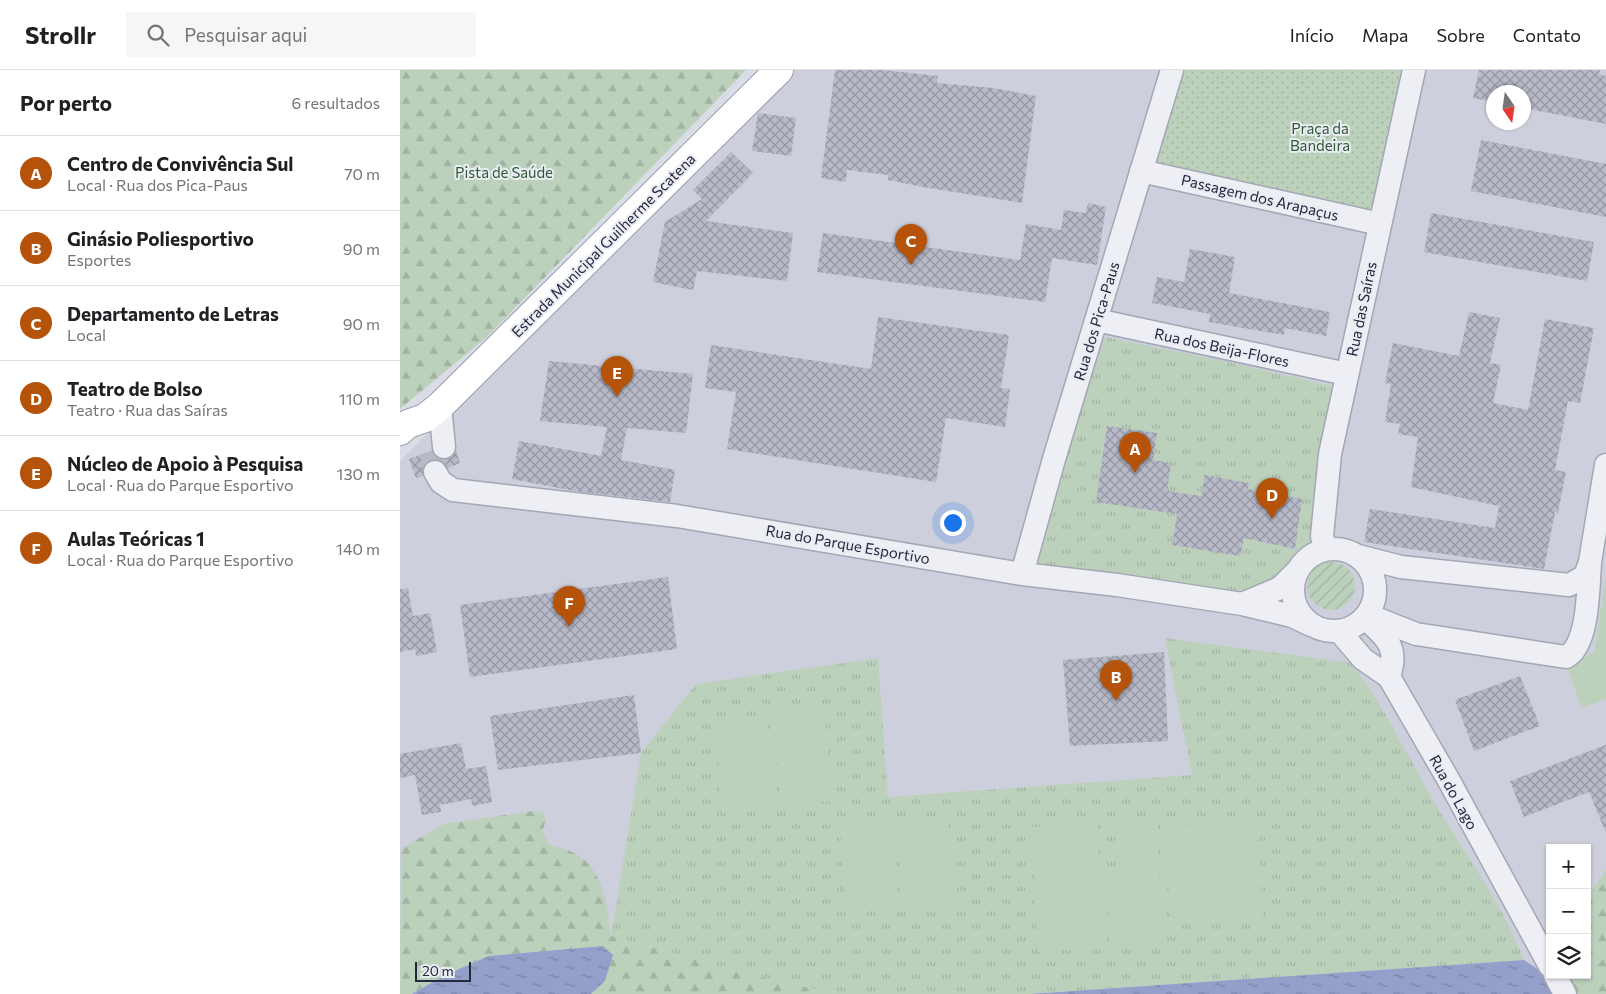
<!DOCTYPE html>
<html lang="pt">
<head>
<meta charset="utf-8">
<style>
  :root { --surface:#fff; --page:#f6f6f6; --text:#202124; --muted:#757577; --line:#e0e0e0; --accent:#b45309 }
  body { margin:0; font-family:Commissioner,sans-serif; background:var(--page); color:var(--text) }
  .controls { position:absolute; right:15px; bottom:15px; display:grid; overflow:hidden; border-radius:0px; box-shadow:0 1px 4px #0004 }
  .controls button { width:45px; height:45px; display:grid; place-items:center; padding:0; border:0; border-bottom:1px solid var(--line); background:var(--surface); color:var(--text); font:25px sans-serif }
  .compass { position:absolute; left:1086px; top:15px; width:45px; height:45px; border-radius:50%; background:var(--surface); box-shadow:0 1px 4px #0004; rotate:167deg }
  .scale { position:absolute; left:15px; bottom:12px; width:56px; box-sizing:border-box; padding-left:5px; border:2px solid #25273d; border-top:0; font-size:14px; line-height:18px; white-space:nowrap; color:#25273d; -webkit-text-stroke:4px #eaecf4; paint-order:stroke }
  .you { position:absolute; left:552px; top:452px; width:18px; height:18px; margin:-12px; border:4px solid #fff; border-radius:50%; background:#1a73e8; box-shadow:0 0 0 8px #1a73e833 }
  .badge { display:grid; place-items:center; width:32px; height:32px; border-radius:50%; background:var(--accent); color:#fff; font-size:16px; font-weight:700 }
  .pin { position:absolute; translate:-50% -41px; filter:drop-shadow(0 1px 2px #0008) }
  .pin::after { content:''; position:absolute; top:26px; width:18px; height:15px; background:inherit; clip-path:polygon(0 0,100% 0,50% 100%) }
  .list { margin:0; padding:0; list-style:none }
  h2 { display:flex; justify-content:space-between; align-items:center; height:65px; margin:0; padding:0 20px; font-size:21px }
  h2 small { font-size:16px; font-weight:400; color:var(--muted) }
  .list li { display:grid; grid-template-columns:32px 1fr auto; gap:15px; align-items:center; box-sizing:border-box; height:75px; padding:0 20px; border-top:1px solid var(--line) }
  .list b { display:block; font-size:19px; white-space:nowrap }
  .list p { margin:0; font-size:16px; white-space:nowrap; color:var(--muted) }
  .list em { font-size:16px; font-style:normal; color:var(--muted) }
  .icon { flex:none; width:28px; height:28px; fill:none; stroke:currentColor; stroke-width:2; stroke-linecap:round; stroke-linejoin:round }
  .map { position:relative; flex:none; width:1206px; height:924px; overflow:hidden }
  header { display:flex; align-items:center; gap:30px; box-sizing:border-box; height:70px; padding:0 25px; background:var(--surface); border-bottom:1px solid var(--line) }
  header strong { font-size:24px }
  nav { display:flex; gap:28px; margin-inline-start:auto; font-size:18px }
  .search { width:350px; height:45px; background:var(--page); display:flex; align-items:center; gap:12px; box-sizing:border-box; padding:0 18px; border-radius:0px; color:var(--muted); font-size:19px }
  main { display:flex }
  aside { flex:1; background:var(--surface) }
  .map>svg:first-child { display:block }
  .built { fill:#cdcfdc; fill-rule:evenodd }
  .grass { fill:url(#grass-tufts) }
  .forest { fill:url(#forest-firs) }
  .park { fill:url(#park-dots) }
  .garden { fill:url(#garden-furrows) }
  .pitch { fill:#bcd1bc }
  .water { fill:url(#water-ripples) }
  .building { fill:url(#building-cross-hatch) }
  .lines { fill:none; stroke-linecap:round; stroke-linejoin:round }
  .minor-tunnel { stroke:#b7b9c4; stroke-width:22; stroke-dasharray:22 11; stroke-linecap:butt }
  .minor-casing { stroke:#a4a6b3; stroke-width:25 }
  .major-casing { stroke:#9a9db3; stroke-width:30 }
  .minor { stroke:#eeeff5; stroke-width:22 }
  .major { stroke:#fff; stroke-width:28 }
  .labels { text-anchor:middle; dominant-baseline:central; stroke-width:4; stroke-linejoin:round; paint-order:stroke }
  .park-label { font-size:15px; fill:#315934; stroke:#eaecf4 }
  .street-label { font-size:15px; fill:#25273d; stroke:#eaecf4 }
</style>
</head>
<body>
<header>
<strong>Strollr</strong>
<div class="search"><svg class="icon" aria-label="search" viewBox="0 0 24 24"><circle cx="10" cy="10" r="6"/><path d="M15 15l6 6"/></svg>Pesquisar aqui</div>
<nav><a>Início</a><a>Mapa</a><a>Sobre</a><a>Contato</a></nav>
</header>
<main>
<aside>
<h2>Por perto<small>6 resultados</small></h2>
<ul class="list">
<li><span class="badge">A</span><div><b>Centro de Convivência Sul</b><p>Local · Rua dos Pica-Paus</p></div><em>70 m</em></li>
<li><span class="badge">B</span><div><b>Ginásio Poliesportivo</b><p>Esportes</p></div><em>90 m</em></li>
<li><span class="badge">C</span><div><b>Departamento de Letras</b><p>Local</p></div><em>90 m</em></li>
<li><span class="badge">D</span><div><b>Teatro de Bolso</b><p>Teatro · Rua das Saíras</p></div><em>110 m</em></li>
<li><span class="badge">E</span><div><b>Núcleo de Apoio à Pesquisa</b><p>Local · Rua do Parque Esportivo</p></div><em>130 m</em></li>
<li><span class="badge">F</span><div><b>Aulas Teóricas 1</b><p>Local · Rua do Parque Esportivo</p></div><em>140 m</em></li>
</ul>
</aside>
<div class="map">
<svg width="1206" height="924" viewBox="0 0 1206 924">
  <defs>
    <pattern id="grass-tufts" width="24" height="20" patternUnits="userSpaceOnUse" patternTransform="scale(1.25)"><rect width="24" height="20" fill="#bcd1bc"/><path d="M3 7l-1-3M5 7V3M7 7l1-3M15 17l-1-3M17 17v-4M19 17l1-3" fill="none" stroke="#a1b3a2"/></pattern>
    <pattern id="forest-firs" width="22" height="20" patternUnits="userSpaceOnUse" patternTransform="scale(1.25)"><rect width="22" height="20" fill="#bcd1bc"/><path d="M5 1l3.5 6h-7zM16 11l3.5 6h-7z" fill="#a1b3a2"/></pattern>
    <pattern id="park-dots" width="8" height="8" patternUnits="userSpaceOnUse" patternTransform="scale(1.25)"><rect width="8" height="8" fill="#bcd1bc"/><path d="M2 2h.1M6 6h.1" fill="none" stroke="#a1b3a2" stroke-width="1.8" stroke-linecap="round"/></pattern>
    <pattern id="garden-furrows" width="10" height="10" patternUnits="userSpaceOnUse" patternTransform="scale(1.25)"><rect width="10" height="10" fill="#bcd1bc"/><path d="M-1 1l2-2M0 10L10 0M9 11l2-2" fill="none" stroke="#a1b3a2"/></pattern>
    <pattern id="water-ripples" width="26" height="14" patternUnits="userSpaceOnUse" patternTransform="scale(1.25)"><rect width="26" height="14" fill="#94a0c9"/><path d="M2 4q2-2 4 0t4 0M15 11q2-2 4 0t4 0" fill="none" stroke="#7982a4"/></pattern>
    <pattern id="building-cross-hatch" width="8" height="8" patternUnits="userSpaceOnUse" patternTransform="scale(1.25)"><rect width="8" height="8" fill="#b8bac9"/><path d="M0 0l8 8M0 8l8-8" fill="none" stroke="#9597a4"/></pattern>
  </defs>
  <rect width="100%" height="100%" fill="#dbdde6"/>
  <path class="built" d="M388,0H1206V924H0V391ZM1094,22H1124V52H1094ZM1150,778H1187V905H1150Z"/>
  <path class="grass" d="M705,267L828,292L937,317L915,478L911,491L848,530L627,499Z
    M765,568L951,593C984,635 1006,684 1033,730C1064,783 1102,833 1124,890L630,924H436L354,906L211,866L241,683L296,614L478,588L488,727L792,705Z"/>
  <path class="forest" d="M0,0H346L87,267L0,339Z
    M133,741L143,742L146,751L142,761L149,775C202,784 205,822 211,866L354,906L436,924H191L205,911L213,885L203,876L89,886L43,906L12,924H0L1,779L44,754Z
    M1206,800V924H1176L1165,905H1187V828Z"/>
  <path class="park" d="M778,0H1006L973,149L748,95Z"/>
  <path class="garden" d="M907 516a24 24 0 1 1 48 0a24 24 0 1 1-48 0Z"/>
  <path class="pitch" d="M1206,506V629L1182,638L1166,594L1194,583Z
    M425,639L432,731L381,735L374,643Z
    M367,645L374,737L322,741L315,649Z
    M548,746L554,834L502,838L496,749Z
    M492,749L497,837L446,840L440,752Z
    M757,752L763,877L710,874L706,815L723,813L721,754Z
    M857,752L863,846L771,853L764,756Z
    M697,753L704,878L638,882L631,757Z"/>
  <path class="water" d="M203,876L213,885L205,911L191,924H12L43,906L89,886Z
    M1124,890L1139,900L1152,924H630Z"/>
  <path class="building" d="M435,0H482L538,6L537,13L594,18L636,26L622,133L523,117L488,110V105L447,100L446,112L421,108Z
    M1079,0H1200L1199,4L1206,6V54L1124,38V22H1094V32L1073,28Z
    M358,43L396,48L391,86L352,81Z
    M1081,70L1206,94V147L1071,121Z
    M331,82L353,103L306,151L393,163L387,211L297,201L293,220L253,212L265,152L302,129L293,120Z
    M688,133L706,137L697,195L652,188L645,232L417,202L423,163L620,190L626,154L661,160L664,140L686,143Z
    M1031,143L1194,172L1187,211L1024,182Z
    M790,179L835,187L829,223L930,242L926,266L885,258L884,265L809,252L810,244L752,233L757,207L784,212Z
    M1069,242L1100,248L1090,293L1101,295L1093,333L1128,340L1145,249L1194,258L1180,333L1168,331L1155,400L1166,402L1158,443L1155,442L1144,499L964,472L970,439L1095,458L1099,436L1011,417L1018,367L998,364L1000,354L985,352L991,314L985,313L993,273L1059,286Z
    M478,247L609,265L601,318L610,319L605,357L546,348L536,412L327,379L336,322L305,318L311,275L471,299Z
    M149,291L293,304L286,363L227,358L221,390L275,400L270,432L174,421L112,409L119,371L201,386L207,357L140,351Z
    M707,356L757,363L753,390L771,393L767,421L802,426L804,405L849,413L848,419L902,429L895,479L844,468L840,486L772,475L777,444L696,432Z
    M32,381L38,389L45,390L52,387L56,381L60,393L48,398L41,390L29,391L23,396V406L16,408L9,389Z
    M268,507L277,579L70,607L60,535Z
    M8,518L13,546L30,543L37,582L16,586L15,579L0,582V519Z
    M764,582L768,671L670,676L663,590Z
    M1120,606L1140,656L1074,681L1055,630Z
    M234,625L241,683L98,700L90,646Z
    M61,673L66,699L86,696L92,732L73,736L71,729L40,735L41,742L22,745L15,705L0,708V684Z
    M1206,675V763L1189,722L1124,747L1110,711Z"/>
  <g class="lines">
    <path class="minor-tunnel" d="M30,382L35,402"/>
    <defs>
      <path id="minor" d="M741,101L980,154
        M696,250L947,304
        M40,336L44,377
        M35,402L41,412L53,420L277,446L622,504L717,515L842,534L892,546L911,555
        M893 520a41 41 0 1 1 82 0a41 41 0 1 1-82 0Z
        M926,480L922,466L930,384L1014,0
        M958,486L1001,497L1169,515L1185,506L1190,492L1206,395
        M622,504L654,389L772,0
        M842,534L880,518L897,501
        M968,545L1016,564L1166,587C1189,575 1188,518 1190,493
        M965,548C987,568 999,577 989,607
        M940,562L963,589L989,607L1048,709L1150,896
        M1155,905L1165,924"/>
      <path id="major" d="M0,361L8,354L25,348L40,336L379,0"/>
    </defs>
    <use href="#minor" class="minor-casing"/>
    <use href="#major" class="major-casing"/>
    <use href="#minor" class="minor"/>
    <use href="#major" class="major"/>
  </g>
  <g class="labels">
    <g class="park-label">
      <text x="920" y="58">Praça da<tspan x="920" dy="17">Bandeira</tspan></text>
      <text x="104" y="102">Pista de Saúde</text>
    </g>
    <g class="street-label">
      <text transform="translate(860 127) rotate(13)">Passagem dos Arapaçus</text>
      <text transform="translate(203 175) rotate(-45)">Estrada Municipal Guilherme Scatena</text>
      <text transform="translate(961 239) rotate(-78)">Rua das Saíras</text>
      <text transform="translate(696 251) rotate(-73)">Rua dos Pica-Paus</text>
      <text transform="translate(822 277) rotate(12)">Rua dos Beija-Flores</text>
      <text transform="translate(448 474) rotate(10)">Rua do Parque Esportivo</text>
      <text transform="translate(1054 722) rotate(61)">Rua do Lago</text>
    </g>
  </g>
</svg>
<div class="controls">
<button>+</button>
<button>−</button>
<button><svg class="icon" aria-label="layers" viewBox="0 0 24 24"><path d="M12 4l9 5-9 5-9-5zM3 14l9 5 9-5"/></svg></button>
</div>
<svg class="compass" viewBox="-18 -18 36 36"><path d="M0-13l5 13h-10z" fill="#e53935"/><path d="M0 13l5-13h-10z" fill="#757577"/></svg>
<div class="scale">20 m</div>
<div class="you"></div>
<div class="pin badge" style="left:735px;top:403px">A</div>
<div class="pin badge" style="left:716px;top:631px">B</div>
<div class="pin badge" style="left:511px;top:195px">C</div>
<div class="pin badge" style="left:872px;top:449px">D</div>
<div class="pin badge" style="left:217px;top:327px">E</div>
<div class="pin badge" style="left:169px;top:557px">F</div>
</div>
</main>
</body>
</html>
